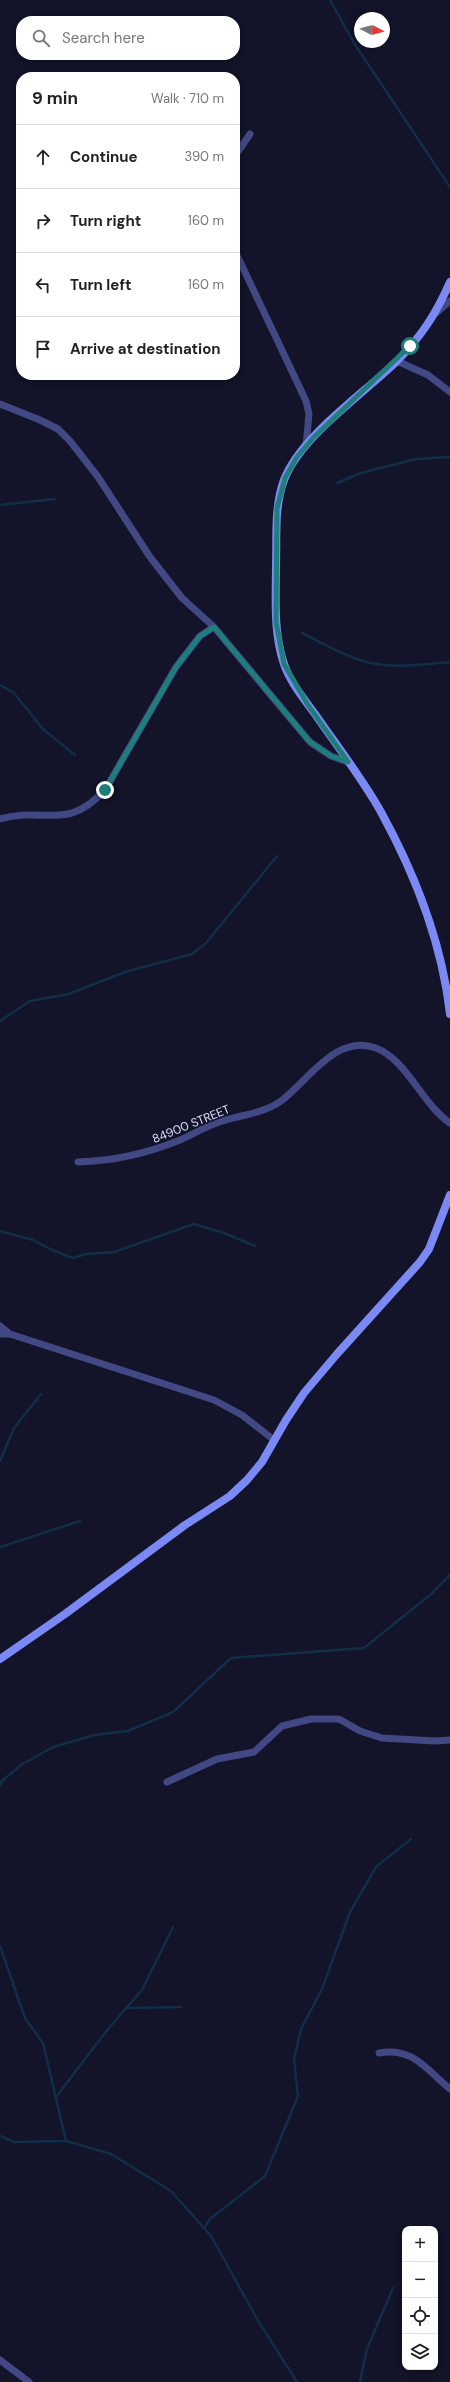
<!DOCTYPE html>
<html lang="en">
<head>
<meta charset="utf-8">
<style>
  :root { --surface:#fff; --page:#f6f6f6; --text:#222; --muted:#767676; --line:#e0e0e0 }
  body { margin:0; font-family:"DM Sans",sans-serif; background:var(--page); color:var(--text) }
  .controls { position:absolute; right:12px; bottom:12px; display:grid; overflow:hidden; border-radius:8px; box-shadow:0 2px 6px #0003 }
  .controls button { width:36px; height:36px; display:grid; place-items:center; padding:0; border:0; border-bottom:1px solid var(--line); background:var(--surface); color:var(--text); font:20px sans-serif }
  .compass { position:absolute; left:354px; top:12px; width:36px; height:36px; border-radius:50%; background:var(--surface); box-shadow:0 2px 6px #0003; rotate:97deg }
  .stop { position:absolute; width:12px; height:12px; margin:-9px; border:3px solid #1e7e7a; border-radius:50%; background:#fff }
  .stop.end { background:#1e7e7a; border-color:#fff; box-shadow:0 1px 4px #0008 }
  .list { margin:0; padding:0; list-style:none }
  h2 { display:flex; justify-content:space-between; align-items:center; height:52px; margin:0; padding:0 16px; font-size:17px }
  h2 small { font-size:13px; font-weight:400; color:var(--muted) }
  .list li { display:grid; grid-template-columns:26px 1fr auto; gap:12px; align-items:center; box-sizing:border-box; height:64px; padding:0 16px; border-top:1px solid var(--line) }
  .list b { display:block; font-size:15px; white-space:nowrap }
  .list em { font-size:13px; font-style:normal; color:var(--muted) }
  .icon { flex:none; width:22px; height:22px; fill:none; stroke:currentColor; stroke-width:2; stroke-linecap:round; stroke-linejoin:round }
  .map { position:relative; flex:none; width:450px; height:2382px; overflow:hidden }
  .search { position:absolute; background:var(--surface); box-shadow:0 2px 6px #0003; left:16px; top:16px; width:224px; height:44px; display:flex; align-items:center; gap:10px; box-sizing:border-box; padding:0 14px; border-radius:16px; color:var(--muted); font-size:15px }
  .panel { position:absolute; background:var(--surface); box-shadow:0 2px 6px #0003; left:16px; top:72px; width:224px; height:308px; border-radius:16px }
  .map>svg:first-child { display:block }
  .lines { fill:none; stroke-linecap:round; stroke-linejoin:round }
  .stream { stroke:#112e49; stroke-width:2.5 }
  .street { stroke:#414884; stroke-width:7 }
  .secondary { stroke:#7b89f5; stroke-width:8 }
  .route { stroke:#1e7e7a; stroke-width:5 }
  .labels { text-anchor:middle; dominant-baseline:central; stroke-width:3.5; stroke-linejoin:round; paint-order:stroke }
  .street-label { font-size:12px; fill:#dddefc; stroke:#131329 }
</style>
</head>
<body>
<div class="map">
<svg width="450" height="2382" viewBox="0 0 450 2382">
  <rect width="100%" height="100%" fill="#131329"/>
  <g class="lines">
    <path class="stream" d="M330,0L354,43L450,187
      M337,483L361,473L416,459L450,457
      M0,505L55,499
      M302,633C325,644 350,660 376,664C400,668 426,664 450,662
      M0,685L13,692L43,729L75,755
      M0,1021L30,1001L69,994L125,972L192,954L206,943L277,856
      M0,1231L33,1240L52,1250L73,1258L86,1254L114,1252L194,1224L224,1233L255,1246
      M0,1461L14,1428L41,1394
      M0,1547L80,1521
      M0,1786L2,1781L21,1765L53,1747L94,1735L128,1731L173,1712L231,1658L364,1648L430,1595L450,1575
      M0,1946L25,2018L43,2043L66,2141
      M127,2008L181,2007
      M56,2097L108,2029L142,1990L173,1927
      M0,2136L14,2142L66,2141L111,2154L171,2191L211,2236L257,2319L297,2382
      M204,2228L210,2219L265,2176L298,2096L294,2059L301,2029L322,1989L350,1912L376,1867L411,1839
      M360,2382L367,2349L393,2288"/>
    <path class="street" d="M235,156L250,134
      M235,251L306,401L309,414L306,446
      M436,313L450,301
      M397,361L428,375L450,392
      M0,404L40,420L58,429L70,441L98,477L150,557L182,598L214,627L310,742L331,756L348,762
      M0,819C46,806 66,832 105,790L176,667L200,636L214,627
      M78,1162C114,1161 146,1154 180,1140C193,1134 205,1127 219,1122C239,1115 263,1114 281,1101C308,1081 336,1033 376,1048C407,1060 422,1104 450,1123
      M0,1326L10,1334
      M0,1334H10L214,1400L242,1415L274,1440
      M167,1782L217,1759L254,1752L282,1726L311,1719H339L360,1731L382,1738L435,1741L450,1740
      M379,2053C413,2047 426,2069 450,2089
      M0,2360L29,2382"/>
    <path class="secondary" d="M450,282C436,314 421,337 396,362C362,395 301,436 284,480C274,507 277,536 276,564C276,596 273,632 284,664C290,682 304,699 315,714C337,746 362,778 381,812C415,874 442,943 450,1014
      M0,1659L65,1614L185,1525L230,1496L247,1480L262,1462L286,1420L304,1393L337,1354L420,1262L429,1249L450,1195"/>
  </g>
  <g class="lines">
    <path class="route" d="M105,790L176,667L200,636L214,627L310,742L331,756L348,762L308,705L284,664L276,622L277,508L285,478L297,457L314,437L410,346"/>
  </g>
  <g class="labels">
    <g class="street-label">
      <text transform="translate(191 1124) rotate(-22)">84900 STREET</text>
    </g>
  </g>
</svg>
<div class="controls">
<button>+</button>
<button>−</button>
<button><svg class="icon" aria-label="locate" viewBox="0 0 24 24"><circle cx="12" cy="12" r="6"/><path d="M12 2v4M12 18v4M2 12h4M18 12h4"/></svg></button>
<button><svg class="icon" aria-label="layers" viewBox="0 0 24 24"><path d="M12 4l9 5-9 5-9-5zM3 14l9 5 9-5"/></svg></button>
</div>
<svg class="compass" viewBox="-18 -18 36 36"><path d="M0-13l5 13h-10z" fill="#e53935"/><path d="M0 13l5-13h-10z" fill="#767676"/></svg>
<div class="stop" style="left:410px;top:346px"></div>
<div class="stop end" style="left:105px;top:790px"></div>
<div class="search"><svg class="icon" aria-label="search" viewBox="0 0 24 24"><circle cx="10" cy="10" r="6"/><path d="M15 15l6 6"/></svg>Search here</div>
<section class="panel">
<h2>9 min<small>Walk · 710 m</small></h2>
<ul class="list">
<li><svg class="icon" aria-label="ahead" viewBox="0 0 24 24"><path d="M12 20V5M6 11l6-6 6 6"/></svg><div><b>Continue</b></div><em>390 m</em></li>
<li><svg class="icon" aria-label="right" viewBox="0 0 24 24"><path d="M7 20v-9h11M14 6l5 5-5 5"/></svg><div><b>Turn right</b></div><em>160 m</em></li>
<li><svg class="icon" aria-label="left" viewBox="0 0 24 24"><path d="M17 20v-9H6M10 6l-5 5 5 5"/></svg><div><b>Turn left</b></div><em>160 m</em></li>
<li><svg class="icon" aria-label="arrive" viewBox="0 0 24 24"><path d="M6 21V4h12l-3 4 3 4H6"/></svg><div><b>Arrive at destination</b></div></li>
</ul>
</section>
</div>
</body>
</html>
